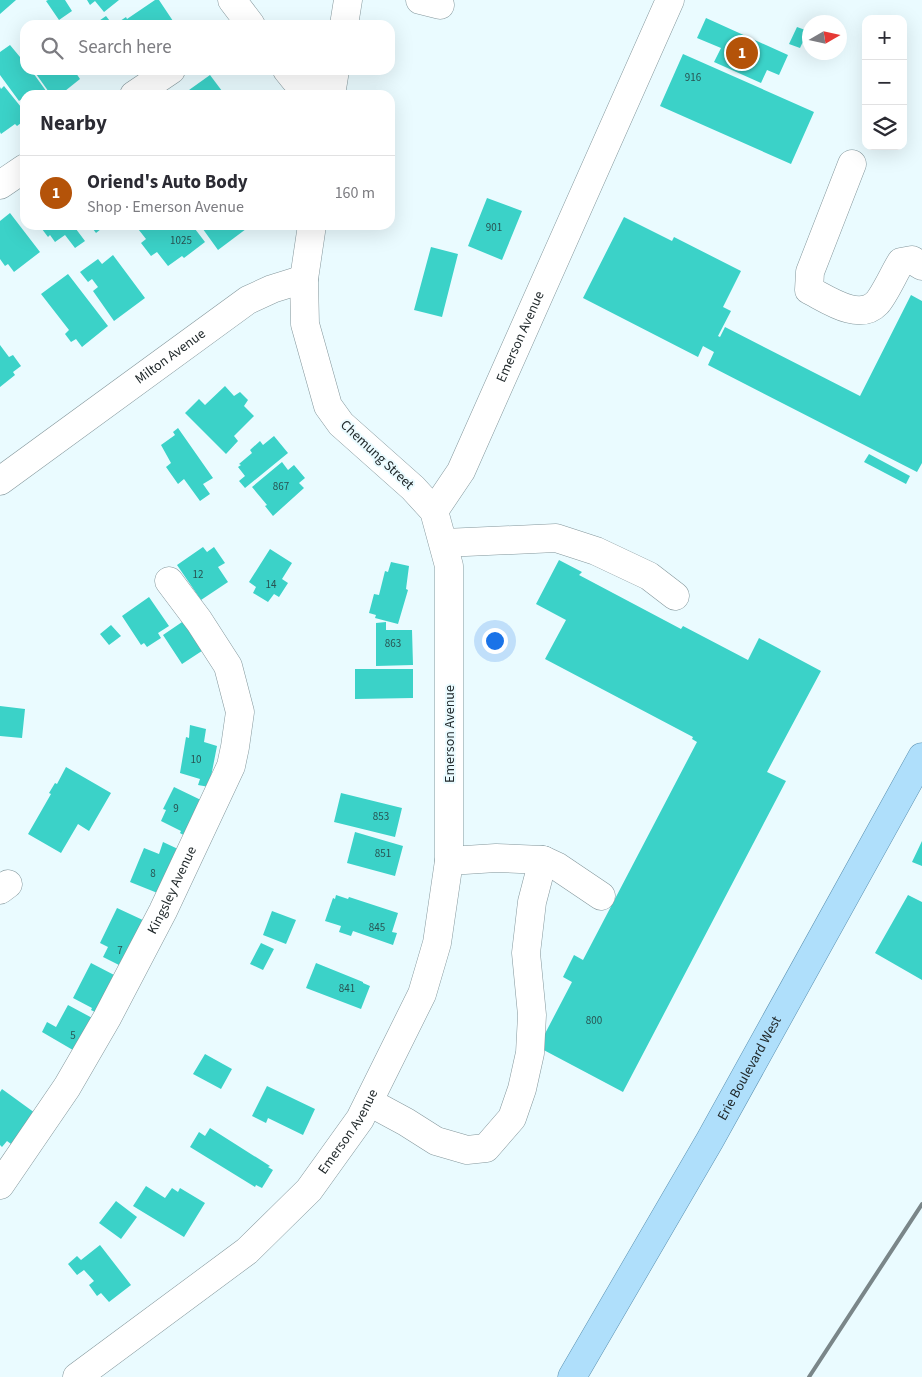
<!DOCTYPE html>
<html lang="en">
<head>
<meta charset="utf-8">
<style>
  :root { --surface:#fff; --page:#f7f7f7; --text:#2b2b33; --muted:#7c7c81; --line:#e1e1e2; --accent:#b45309 }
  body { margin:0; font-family:"Source Sans 3",sans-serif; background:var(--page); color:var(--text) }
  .controls { position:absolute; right:15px; top:15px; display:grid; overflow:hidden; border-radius:10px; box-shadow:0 5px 20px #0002 }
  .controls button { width:45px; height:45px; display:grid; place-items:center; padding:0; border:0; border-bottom:1px solid var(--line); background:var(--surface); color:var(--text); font:25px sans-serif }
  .compass { position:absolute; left:802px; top:15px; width:45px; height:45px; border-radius:50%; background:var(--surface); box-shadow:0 5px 20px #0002; rotate:81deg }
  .you { position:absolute; left:494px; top:640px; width:18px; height:18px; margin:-12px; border:4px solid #fff; border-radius:50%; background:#1a73e8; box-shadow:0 0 0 8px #1a73e833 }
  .badge { display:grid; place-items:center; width:32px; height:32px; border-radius:50%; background:var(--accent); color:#fff; font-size:16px; font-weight:700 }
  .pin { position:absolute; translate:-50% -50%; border:2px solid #fff; box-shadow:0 1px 5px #0006 }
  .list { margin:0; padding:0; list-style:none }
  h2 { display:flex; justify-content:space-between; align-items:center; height:65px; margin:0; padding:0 20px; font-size:21px }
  h2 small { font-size:16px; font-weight:400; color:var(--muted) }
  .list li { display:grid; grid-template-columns:32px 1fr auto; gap:15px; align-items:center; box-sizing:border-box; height:75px; padding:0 20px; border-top:1px solid var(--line) }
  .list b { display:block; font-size:19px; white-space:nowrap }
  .list p { margin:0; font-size:16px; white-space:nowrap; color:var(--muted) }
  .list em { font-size:16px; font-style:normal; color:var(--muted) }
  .icon { flex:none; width:28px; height:28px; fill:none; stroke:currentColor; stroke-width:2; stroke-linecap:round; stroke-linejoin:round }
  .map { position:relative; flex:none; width:922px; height:1377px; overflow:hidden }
  .search { position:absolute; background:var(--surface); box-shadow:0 5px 20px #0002; left:20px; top:20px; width:375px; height:55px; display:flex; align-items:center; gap:12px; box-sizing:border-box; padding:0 18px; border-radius:15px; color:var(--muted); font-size:19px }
  .panel { position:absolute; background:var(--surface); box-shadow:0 5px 20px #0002; left:20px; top:90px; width:375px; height:140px; border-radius:15px }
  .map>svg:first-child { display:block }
  .building { fill:#3bd2c8 }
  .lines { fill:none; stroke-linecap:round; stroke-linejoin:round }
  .minor-casing { stroke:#84979c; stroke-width:29 }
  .major-casing { stroke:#5b91b1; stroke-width:29 }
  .minor { stroke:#fff; stroke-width:28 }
  .major { stroke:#afdffb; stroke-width:28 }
  .rail { stroke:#7a8689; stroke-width:4 }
  .labels { text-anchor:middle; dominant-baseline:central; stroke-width:4; stroke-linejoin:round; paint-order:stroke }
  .number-label { font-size:11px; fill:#285352 }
  .street-label { font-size:14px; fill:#21292b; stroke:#eafbff }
</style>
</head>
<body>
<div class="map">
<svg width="922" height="1377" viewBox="0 0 922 1377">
  <rect width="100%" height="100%" fill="#eafbff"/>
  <path class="building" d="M0,0H16L0,14Z
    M48,0H65L72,11L59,20L46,1Z
    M87,0H119L104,12L95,1L90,5Z
    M155,0H159L175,24L114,25L126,17L127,19Z
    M106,16L113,25H93Z
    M706,18L788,55L779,75L767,70L761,83L714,62L721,48L697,38Z
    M797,27L808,31L800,48L789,44Z
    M10,45L25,63V70H31L49,95H25V101L23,98L19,101L0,75V52Z
    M683,54L814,112L791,164L660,106Z
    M35,70H74L80,79L60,95H51L34,71Z
    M210,75L225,95H182Z
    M4,86L25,112V120L17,126L15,124L1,134L0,132V87L1,89Z
    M487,198L522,211L502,260L468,246Z
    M10,213L40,252L14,272L8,264L5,266L0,259V221Z
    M624,217L672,241L674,237L741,271L723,307L731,311L718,336L720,337L725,327L860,396L911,295L922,301V463L917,472L708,365L714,352L703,346L698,357L583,298Z
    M39,225H71L75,230L76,229L85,241L75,248L65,235L55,242L50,235L48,237Z
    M90,225H106L96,233Z
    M135,225H192L205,242L184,258L182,256L168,266L157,252L151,256L141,243L146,239Z
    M200,225H243L246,229L218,250Z
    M431,247L458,254L442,317L414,310Z
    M113,255L145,298L114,321L93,291L98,287L92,279L88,282L80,272L98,259L102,264Z
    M68,274L108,326L82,347L76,339L71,342L65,334L69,330L41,294Z
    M0,345L9,357L13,355L21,366L13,372L15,375L0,387Z
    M225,386L234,396L240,392L248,400L244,406L254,416L234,436L238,441L226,454L185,413L199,399L205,405Z
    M178,428L213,478L203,484L210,494L200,501L184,479L178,484L166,467L171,463L161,445L175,435L173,432Z
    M274,436L288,453L245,488L239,481L245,476L238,467L241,465L239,464L252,453L250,450L260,441L263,445Z
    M869,454L910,476L906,484L864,462Z
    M282,462L288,470L294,465L305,478L299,483L304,488L273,516L265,506L267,505L252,487Z
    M203,547L207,552L214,547L225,563L218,567L228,582L201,600L177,565Z
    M270,549L292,563L282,579L288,583L279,597L274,594L268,602L253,593L256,587L249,582Z
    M559,560L582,572L579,575L681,629L683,626L748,660L759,638L821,671L767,772L786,781L623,1092L538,1047L572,982L563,977L574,955L583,960L697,742L692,739L693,737L545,659L566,620L536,604Z
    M391,562L409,566L406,589L408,590L398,624L375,618L376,615L369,613L374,594L379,595L385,571L388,572Z
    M149,597L169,626L158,633L161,638L147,647L144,643L141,645L122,616Z
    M188,618L208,647L182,664L163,635Z
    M386,622V630H412L413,665L376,666V623Z
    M111,625L121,636L109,645L100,634Z
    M355,669H413V698L355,699Z
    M0,706L25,709L22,738L0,736Z
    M190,725L206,729L204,742L217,746L209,787L198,785L200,779L180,773L186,737L189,738Z
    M66,767L111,793L89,831L78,824L61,853L28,834L51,794L49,793L55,783L57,784Z
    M174,787L203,801L185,836L180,833L181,831L161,821L166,810L163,809Z
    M341,793L402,808L395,837L334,822Z
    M355,832L403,846L395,876L347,863Z
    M922,841V866L912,862Z
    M163,842L178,849L160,894L130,882L144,848L159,854Z
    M336,895L348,899L349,897L398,913L392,932L397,933L393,945L353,931L351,936L339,932L341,926L325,921L333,898L335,899Z
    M908,895L922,902V980L875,953Z
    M117,908L145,921L125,960L122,959L119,965L103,957L108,947L100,943Z
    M272,911L296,920L286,944L263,935Z
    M261,943L274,949L263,970L250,964Z
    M91,963L118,977L99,1014L91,1010L92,1008L73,998Z
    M316,963L363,982V983L370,986L361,1009L306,988Z
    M68,1005L96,1020L78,1053L42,1032L47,1022L56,1027Z
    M205,1054L232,1069L221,1089L193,1074Z
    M267,1086L315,1109L303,1135L268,1118L266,1123L252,1116Z
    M2,1089L35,1113L11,1144L7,1141L2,1147L0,1145V1092Z
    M210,1128L270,1166L268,1167L273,1170L262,1188L256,1185L255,1187L190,1147L199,1132L205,1136Z
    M146,1186L165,1198L172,1188L178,1192L180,1188L205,1203L184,1237L133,1206Z
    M116,1201L137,1217L121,1239L99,1223Z
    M100,1245L131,1285L109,1302L101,1293L97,1296L89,1285L94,1281L84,1270L77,1275L68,1264L77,1256L81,1260Z"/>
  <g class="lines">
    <defs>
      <g id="minor">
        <path d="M232,0L251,25"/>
        <path d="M420,0L440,5"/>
        <path d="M344,25L348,0"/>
        <path d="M287,70L295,80L331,95L335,70"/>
        <path d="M134,95L171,70"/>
        <path d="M852,164L810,272L809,290C827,299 859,322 877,303C885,294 894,273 901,262L912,260L922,266"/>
        <path d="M0,185L25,168"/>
        <path id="s1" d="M0,481L248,300L272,289L304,279"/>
        <path id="s2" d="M434,511L461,471L670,0"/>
        <path d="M444,543L556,538L596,551L649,576L675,596"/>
        <path d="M449,861L496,858L543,860L558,867L601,896"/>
        <path d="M0,890L8,884"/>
        <path d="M369,1102L406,1122L436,1141L467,1150L486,1148L512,1118L522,1089L530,1053L532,1015L526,953L532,902L543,860"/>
        <path id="s3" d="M0,1185L67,1087L107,1018L163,911L231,766L235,747L240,712L228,666L199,621L169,581"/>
        <path id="s4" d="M77,1377L247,1251L309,1190L360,1119L422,994L437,943L449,861V566L434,511L413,488L341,424L328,406L305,324L304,279L312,225"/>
      </g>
      <g id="major">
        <path id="s5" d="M572,1377L710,1140L922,757"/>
      </g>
    </defs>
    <use href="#minor" class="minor-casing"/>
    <use href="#major" class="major-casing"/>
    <use href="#minor" class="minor"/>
    <use href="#major" class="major"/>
    <path class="rail" d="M809,1377L922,1204"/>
  </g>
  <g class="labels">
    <g class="number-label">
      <text x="693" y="77">916</text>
      <text x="494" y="227">901</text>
      <text x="181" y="240">1025</text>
      <text x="281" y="486">867</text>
      <text x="198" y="574">12</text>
      <text x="271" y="584">14</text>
      <text x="393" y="643">863</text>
      <text x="196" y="759">10</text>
      <text x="176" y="808">9</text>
      <text x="381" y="816">853</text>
      <text x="383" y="853">851</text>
      <text x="153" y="873">8</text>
      <text x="377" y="927">845</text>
      <text x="120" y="950">7</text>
      <text x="347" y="988">841</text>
      <text x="594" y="1020">800</text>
      <text x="73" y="1035">5</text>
    </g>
    <g class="street-label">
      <text stroke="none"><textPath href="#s2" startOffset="195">Emerson Avenue</textPath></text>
      <text stroke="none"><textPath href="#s1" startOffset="211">Milton Avenue</textPath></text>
      <text transform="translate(377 455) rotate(43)">Chemung Street</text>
      <text transform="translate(450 734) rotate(-90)">Emerson Avenue</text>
      <text stroke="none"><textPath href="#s3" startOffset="342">Kingsley Avenue</textPath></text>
      <text stroke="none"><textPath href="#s5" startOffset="356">Erie Boulevard West</textPath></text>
      <text stroke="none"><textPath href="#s4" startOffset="369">Emerson Avenue</textPath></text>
    </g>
  </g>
</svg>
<div class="controls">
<button>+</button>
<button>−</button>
<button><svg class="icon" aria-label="layers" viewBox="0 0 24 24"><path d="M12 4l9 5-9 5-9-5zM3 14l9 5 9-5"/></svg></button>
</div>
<svg class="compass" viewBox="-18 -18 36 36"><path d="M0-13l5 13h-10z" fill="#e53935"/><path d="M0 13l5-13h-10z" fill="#7c7c81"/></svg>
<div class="you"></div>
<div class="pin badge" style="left:742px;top:53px">1</div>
<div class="search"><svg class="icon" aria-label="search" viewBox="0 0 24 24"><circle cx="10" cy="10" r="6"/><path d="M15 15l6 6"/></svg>Search here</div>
<section class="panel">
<h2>Nearby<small></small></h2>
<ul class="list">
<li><span class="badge">1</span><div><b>Oriend's Auto Body</b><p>Shop · Emerson Avenue</p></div><em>160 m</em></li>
</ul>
</section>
</div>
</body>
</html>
